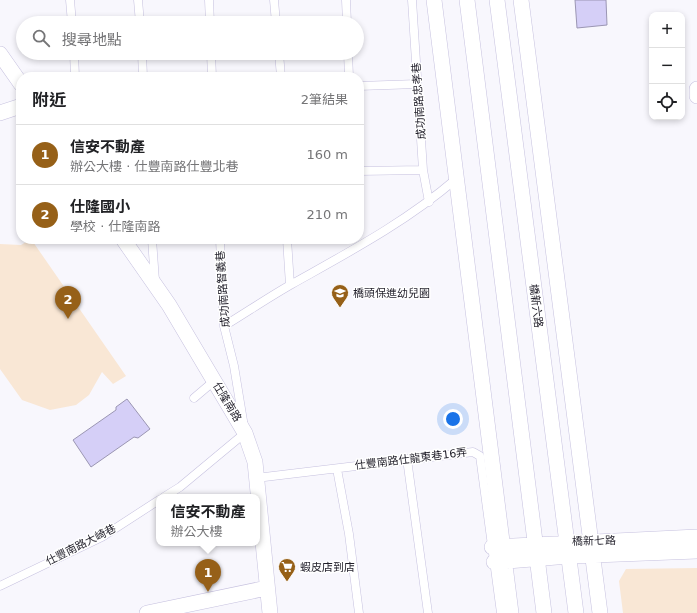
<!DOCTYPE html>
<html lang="zh-TW">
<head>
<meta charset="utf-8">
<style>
  :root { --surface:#fff; --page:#f6f6f6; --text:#202124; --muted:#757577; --line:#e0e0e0; --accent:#966018 }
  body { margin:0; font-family:"DejaVu Sans","Noto Sans TC",sans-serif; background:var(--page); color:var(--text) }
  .controls { position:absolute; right:12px; top:12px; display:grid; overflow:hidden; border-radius:8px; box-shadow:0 2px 6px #0003 }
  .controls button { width:36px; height:36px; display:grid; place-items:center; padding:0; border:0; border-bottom:1px solid var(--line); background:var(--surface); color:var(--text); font:20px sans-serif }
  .you { position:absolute; left:453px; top:419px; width:14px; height:14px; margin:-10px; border:3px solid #fff; border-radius:50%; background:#1a73e8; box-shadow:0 0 0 6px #1a73e833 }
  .badge { display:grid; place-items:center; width:26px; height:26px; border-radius:50%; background:var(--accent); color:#fff; font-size:13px; font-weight:700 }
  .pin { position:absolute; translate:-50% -33px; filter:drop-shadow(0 1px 2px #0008) }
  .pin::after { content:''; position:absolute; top:21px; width:14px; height:12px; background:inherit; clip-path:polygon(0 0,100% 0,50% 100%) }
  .popup { position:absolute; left:156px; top:494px; width:104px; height:52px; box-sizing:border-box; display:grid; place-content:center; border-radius:8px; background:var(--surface); filter:drop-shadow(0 1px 3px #0005); font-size:13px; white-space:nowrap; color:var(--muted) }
  .popup b { font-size:15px; color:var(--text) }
  .popup::after { content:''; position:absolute; left:50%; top:100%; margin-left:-8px; border:8px solid transparent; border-top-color:var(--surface) }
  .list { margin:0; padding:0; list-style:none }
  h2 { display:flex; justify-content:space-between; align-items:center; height:52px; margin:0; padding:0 16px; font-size:17px }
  h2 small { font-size:13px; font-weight:400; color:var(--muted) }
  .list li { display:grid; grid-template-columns:26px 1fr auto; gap:12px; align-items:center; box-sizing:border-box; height:60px; padding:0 16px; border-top:1px solid var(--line) }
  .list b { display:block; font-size:15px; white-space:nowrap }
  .list p { margin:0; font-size:13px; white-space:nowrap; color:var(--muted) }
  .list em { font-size:13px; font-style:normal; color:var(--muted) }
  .icon { flex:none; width:22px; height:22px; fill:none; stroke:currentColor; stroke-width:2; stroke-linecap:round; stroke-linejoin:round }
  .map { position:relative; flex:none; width:697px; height:613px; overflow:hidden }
  .search { position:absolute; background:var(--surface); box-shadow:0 2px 6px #0003; left:16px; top:16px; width:348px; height:44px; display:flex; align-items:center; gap:10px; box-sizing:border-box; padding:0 14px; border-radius:22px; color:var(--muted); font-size:15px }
  .panel { position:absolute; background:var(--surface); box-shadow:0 2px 6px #0003; left:16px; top:72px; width:348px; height:172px; border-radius:16px }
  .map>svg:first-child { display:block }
  .green { fill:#f9e7d5 }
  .building { fill:#d5cff7; stroke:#9b96b3 }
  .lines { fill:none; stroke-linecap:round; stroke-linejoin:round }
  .service-casing { stroke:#c6c1df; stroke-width:9 }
  .minor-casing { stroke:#c6c1df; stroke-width:16 }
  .service { stroke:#fff; stroke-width:8 }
  .minor { stroke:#fff; stroke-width:15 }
  .labels { text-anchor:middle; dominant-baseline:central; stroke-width:3; stroke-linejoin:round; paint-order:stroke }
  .street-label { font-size:11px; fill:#201e29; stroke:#fff }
  .poi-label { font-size:11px; fill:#201e29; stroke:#fff; text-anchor:start }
</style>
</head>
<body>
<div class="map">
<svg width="697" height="613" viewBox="0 0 697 613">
  <rect width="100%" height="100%" fill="#f8f7fd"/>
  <path class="green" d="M31,239L126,376L113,384L102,372L89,395L76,405L50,410L22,400L0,369V244L21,245Z
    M697,568V613H623L619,581L626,569Z"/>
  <path class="building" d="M575,0H606L607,25L577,28Z
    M127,399L150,429L138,438L134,437L91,467L73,440L116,410V407Z"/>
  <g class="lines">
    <defs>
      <path id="service" d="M70,0L72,23
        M138,0L140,23
        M209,0L210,23
        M274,0L276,23
        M346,0L347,23
        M412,0L423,170L429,202
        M74,53L75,77
        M142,53L143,77
        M211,53L212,77
        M279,53L281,77
        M348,53L349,77
        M359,86L417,84
        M359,171L423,170
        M152,239L155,281
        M287,239L290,285
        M224,326C247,312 269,297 292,284C349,252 406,222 456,179
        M194,398L214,381
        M407,459L428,613
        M337,469L349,534L359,613
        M256,478L473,452L480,456L501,613
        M164,497L180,487L245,433L234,366L224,326L220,239
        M0,586L102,537L159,500"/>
      <path id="minor" d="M434,0L511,613
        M467,0L544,613
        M497,0L576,613
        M521,0L600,613
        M0,54L21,84
        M697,89V96
        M0,113L21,106
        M123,239L169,305L245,433L255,462L270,613
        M492,547L697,537
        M494,562L569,556L697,551
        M147,613L267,588"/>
    </defs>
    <use href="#service" class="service-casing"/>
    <use href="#minor" class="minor-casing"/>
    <use href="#service" class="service"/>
    <use href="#minor" class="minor"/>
  </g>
  <defs>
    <symbol id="school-pin" viewBox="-11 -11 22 30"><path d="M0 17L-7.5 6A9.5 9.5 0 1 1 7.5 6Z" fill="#966018" stroke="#fff"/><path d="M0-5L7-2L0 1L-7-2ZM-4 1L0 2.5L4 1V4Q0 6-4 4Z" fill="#fff"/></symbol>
    <symbol id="supermarket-pin" viewBox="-11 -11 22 30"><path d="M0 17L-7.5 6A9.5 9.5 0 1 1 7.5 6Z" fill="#966018" stroke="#fff"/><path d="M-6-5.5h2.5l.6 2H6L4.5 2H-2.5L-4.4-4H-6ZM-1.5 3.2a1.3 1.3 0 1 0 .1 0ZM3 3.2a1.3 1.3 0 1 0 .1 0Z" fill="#fff"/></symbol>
  </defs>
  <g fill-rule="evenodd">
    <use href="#school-pin" x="330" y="283" width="20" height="27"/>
    <use href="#supermarket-pin" x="277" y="557" width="20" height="27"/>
  </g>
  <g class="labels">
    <g class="street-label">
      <text transform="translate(419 101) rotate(-94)">成功南路忠孝巷</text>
      <text transform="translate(223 289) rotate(-94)">成功南路智義巷</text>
      <text transform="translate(536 306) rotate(83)">橋新六路</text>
      <text transform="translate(227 402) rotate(59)">仕隆南路</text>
      <text transform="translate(411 459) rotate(-7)">仕豐南路仕龍東巷16弄</text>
      <text transform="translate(594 541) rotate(-1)">橋新七路</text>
      <text transform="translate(81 545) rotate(-27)">仕豐南路大崎巷</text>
    </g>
    <g class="poi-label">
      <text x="353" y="293">橋頭保進幼兒園</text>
      <text x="300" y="567">蝦皮店到店</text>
    </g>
  </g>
</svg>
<div class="controls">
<button>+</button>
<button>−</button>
<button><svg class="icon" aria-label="locate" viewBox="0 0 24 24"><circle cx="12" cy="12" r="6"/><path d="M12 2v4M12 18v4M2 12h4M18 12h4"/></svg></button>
</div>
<div class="you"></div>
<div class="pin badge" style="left:208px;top:592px">1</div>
<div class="popup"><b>信安不動產</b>辦公大樓</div>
<div class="pin badge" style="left:68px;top:319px">2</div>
<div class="search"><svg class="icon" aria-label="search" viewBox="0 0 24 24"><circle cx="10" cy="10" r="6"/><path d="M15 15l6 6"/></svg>搜尋地點</div>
<section class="panel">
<h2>附近<small>2筆結果</small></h2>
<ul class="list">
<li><span class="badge">1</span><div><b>信安不動產</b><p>辦公大樓 · 仕豐南路仕豐北巷</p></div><em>160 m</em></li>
<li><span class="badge">2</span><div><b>仕隆國小</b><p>學校 · 仕隆南路</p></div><em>210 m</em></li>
</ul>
</section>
</div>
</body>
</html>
